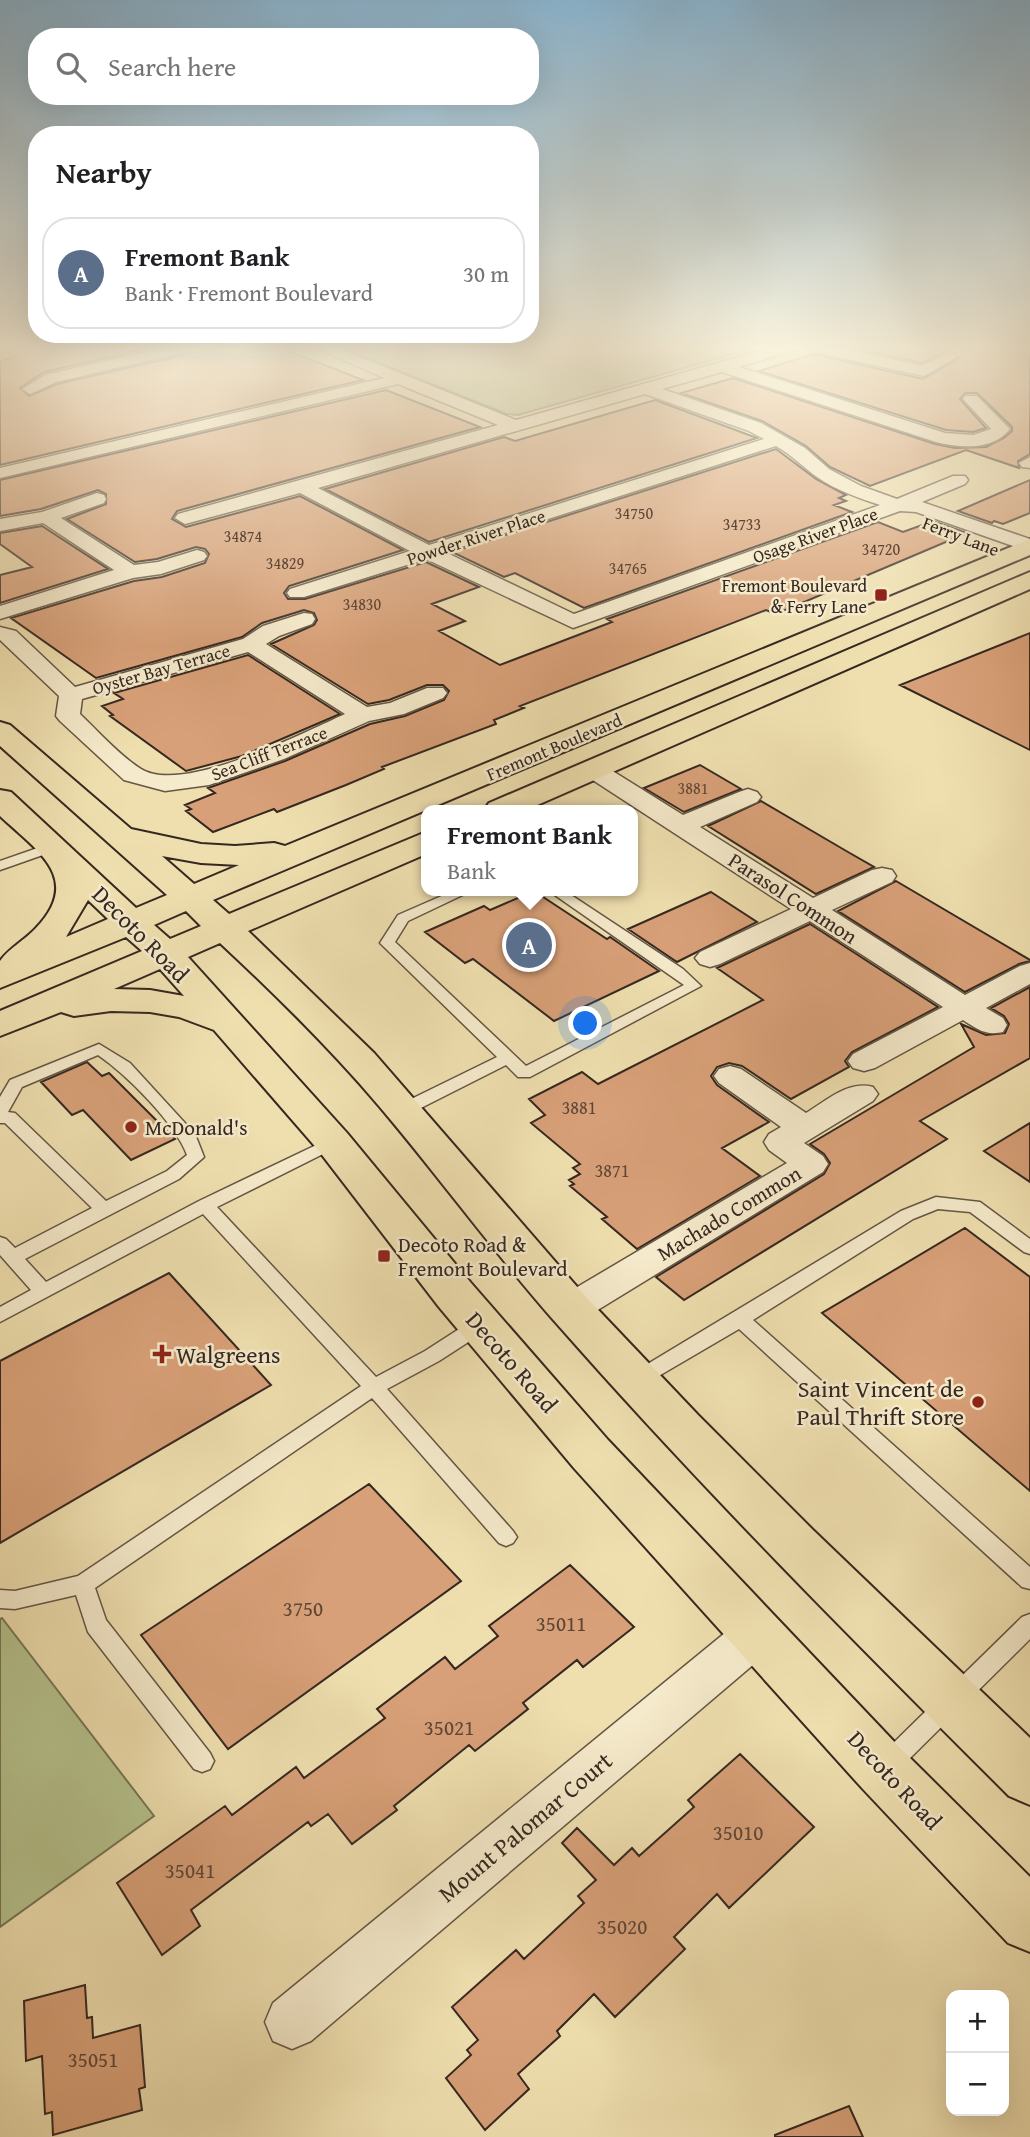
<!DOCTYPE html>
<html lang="en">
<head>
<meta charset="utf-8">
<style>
  :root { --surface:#fff; --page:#f6f6f6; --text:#202124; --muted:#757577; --line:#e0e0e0; --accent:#d93025 }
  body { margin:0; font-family:"Gentium Book Plus",serif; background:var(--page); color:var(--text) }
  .controls { position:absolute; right:21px; bottom:21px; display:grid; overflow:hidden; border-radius:14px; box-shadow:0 7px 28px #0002 }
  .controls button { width:63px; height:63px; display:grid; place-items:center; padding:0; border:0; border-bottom:2px solid var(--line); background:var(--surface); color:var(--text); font:35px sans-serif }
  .you { position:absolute; left:586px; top:1024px; width:24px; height:24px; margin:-18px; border:5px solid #fff; border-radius:50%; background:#1a73e8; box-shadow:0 0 0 10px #1a73e833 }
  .badge { display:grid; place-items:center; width:46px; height:46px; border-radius:50%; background:var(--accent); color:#fff; font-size:23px; font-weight:700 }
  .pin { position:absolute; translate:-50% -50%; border:4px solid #fff; box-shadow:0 2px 7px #0006 }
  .popup { position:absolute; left:421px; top:805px; width:217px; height:91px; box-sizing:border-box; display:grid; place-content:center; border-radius:14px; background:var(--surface); filter:drop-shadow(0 2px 5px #0005); font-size:23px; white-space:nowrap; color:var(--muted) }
  .popup b { font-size:26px; color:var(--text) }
  .popup::after { content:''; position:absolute; left:50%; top:100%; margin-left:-14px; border:14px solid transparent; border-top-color:var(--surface) }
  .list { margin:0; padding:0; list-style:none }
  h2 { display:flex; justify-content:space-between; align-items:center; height:91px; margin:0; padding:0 28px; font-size:30px }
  h2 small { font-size:23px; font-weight:400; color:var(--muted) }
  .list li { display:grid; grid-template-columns:46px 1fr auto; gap:21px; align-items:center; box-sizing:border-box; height:112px; margin:0 14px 14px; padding:0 14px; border:2px solid var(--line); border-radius:28px }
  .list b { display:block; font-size:26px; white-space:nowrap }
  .list p { margin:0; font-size:23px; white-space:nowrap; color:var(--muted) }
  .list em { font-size:23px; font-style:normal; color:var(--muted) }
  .icon { flex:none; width:38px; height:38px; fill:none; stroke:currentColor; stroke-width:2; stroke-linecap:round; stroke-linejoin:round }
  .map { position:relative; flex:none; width:1030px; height:2137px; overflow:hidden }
  .search { position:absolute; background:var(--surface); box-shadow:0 7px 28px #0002; left:28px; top:28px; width:511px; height:77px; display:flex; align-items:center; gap:18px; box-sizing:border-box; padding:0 24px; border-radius:28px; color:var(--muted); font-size:26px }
  .panel { position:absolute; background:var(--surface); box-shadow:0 7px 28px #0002; left:28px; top:126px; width:511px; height:217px; border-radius:28px }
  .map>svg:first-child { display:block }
  .green { fill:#b5c28d; stroke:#757557; stroke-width:2 }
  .building { fill:#d8a078; stroke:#352821; stroke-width:2 }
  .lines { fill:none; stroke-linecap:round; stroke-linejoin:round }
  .lane-casing { stroke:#645644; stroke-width:3 }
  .street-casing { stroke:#645644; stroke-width:3 }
  .primary-casing { stroke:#352821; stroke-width:4 }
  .lane { fill:#f5eacb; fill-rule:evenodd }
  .street { fill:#f5eacb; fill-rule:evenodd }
  .primary { fill:#efdfaf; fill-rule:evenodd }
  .poi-dot { fill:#8f2418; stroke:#f5eacb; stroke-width:2.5 }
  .labels { text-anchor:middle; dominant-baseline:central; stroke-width:5; stroke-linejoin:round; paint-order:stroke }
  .far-number-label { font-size:16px; fill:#5e4637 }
  .far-street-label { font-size:18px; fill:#352821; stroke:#f5eacb }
  .far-poi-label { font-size:18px; fill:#352821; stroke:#f5eacb; text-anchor:end }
  .number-label { font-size:18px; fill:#5e4637 }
  .street-label { font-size:21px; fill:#352821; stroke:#f5eacb }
  .poi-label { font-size:21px; fill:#352821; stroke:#f5eacb; text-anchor:start }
  .near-number-label { font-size:21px; fill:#5e4637 }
  .near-street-label { font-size:24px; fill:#352821; stroke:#f5eacb }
  .near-poi-label { font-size:24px; fill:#352821; stroke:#f5eacb; text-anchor:start }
</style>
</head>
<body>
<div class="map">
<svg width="1030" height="2137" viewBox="0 0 1030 2137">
  <rect width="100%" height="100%" fill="#efdfaf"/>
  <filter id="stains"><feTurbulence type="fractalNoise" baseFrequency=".00286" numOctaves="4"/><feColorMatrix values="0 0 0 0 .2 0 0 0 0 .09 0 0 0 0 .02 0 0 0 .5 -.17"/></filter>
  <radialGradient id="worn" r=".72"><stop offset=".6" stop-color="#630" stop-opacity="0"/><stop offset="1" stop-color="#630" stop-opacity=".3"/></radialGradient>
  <path class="green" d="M336,346H734L744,351L518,415L507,414Z
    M2,1618L154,1816L0,1927V1619Z"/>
  <path class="building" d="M0,346H158L44,372L20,388L29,396L57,384L197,352L200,346H276L363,380L0,465V361L15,357Z
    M846,346H1030V454L1018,461L1019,468L966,450L870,486L830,467L806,446L762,421L681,393L733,378L935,444L955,448L986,447L1004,438L1012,431V427L977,393H965L960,399L986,428L973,432L946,430L759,371L813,354L923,379L959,358L948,350L922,363Z
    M386,390L480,427L177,511L172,519L186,527L300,496L403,550L289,586L284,593L288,599H305L426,562L479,587L432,604L465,621L439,631L500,665L612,622L607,619L878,522L903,532L933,521L967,533L776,614L766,610L520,706L524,708L494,720L496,724L382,767L384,769L346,785L277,812L274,809L213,832L186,811L191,809L185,805L215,793L208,788L285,761L370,724L405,716L444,700L449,691L443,685H427L389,700L368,704L271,644L314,625L317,620L314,613L304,610L262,623L242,637L96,678L11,618L134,581L162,577L205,563L209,554L205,549L196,547L157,559L135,562L67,519L106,504V494L98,490L41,509L0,516V480Z
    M655,400L757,438L429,542L325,489L504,437L515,441Z
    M776,449L816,479L846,495L839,498L846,501L834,505L852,512L584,608L515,573L504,577L452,552Z
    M1030,480V513L1003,524L994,521L992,523L958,511Z
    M42,526L108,569L0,603V575L32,567L0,544V533Z
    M1030,633V750L900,685Z
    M248,655L340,714L242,756L186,771L110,716L113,715L102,706L123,699L114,693Z
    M700,765L741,789L684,812L644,788Z
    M761,801L848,852L874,867L816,894L708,826Z
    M896,881L1030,960V961L1019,964L965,992L838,911Z
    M534,891L607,939L610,937L659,971L554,1021L473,959L465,963L425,932L484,906L490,910Z
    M711,892L757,922L677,962L628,929Z
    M810,924L938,1007L852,1052L845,1061L849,1067L791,1099L742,1066L729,1063L717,1067L711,1076L717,1085L769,1122L722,1148L760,1176L637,1249L602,1219L607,1217L570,1186L574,1184L569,1180L580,1174L573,1168L580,1164L531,1123L545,1115L529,1099L582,1072L598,1084L763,1000L717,968Z
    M1030,987V1058L920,1121L947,1139L684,1300L656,1277L824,1174L830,1163L824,1154L810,1144L974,1047L961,1024L986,1035L1005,1033L1009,1024L1004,1016L991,1008Z
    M87,1062L102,1076L109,1073L175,1139L131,1160L83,1110L72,1115L41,1082Z
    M1030,1123V1182L984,1151Z
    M965,1228L1030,1277V1491L822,1313Z
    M169,1273L271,1385L0,1543V1361Z
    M369,1484L461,1581L228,1749L141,1635Z
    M570,1565L634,1627L583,1667L577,1660L523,1703L528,1709L475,1751L469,1745L394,1806L397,1810L352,1844L328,1814L311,1826L308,1822L191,1910L200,1926L162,1955L117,1883L225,1806L232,1815L296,1767L304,1778L385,1718L377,1709L445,1657L455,1669L498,1636L489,1626Z
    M740,1754L814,1827L729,1908L717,1894L674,1937L685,1949L615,2017L594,1994L557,2031L560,2036L518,2074L529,2089L485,2130L446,2078L471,2055L467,2050L478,2040L452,2007L516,1950L524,1959L584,1903L578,1896L596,1880L562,1843L577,1828L614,1865L632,1848L639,1856L694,1807L688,1800Z
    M85,1985L87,2018L92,2017L93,2038L140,2025L145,2087L139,2089L142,2110L53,2135L52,2112L45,2114L42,2056L26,2061L24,2001Z
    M849,2106L863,2137H775V2135Z"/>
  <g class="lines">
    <defs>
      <path id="lane" d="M52,843L59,847L57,850L0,870V861Z
        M453,891H471L408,921L395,942L526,1066L684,985L549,891H565L683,969L701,986L530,1077H518L506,1065L411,1113H399L397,1109L399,1105L497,1057L380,943L398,915Z
        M99,1044L130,1063L195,1134L204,1157L179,1179L25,1259L46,1282L199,1201L333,1137L339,1138L341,1142L339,1146L217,1207L376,1377L425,1351L473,1320L480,1318L487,1320L489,1325L487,1330L439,1361L387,1389L513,1531L517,1537L513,1543L506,1546L499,1543L372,1398L95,1588L106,1620L210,1753L214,1761L210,1769L202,1772L194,1769L88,1632L76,1595L15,1609L0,1608V1590L15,1591L78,1576L361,1386L203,1214L0,1322V1307L31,1290L0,1255V1237L6,1239L15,1248L92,1208L5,1123H0V1097L10,1080ZM98,1055C126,1074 176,1124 187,1155L167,1171L106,1201L15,1113L8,1112L22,1087Z
        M936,1197L980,1202L1030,1239V1254L1024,1252L970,1212L938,1209L913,1219L753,1320L1030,1567V1589L1022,1587L739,1329L645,1384L638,1386L631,1384L628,1379L631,1374L901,1211Z
        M1030,1614V1639L895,1773L887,1776L879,1773L875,1765L879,1757L1022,1617Z"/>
      <path id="street" d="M170,346H198L196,349L56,382L30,394L22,389L45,375Z
        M312,346H333L516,420L777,346H801L799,349L739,367L945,433L973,435L991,429L963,399L965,396H977L1010,429C993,451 960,448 936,442L722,372L662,389L761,423L805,448L829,469L861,486L897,499L953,476H965L968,480L965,484L922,502L1030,539V552L916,512L900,511L573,628L426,559L304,597H290L287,593L290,589L410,551L300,493L185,524L175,518L178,514L498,425L398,384L0,478V468L384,378ZM645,394L749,431L764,439L429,545L318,488ZM776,446C792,455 803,467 817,477C836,490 858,498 880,505L574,614L445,552Z
        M804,346H833L922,366L949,352L957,357L924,376L811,351Z
        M1030,457V468L1022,467L1019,463Z
        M97,493L104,495L106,499L104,503L61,518L134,565L158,562L197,550L204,552L207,556L204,560L161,574L133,578L0,619V606L114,570L43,523L0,531V519L42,512Z
        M304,613L312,614L315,619L312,624L279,636L266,644L367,707L390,703L427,688H443L447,693L443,698L404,714L369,721L284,759L209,785L165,791L124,780L60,721L56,716L59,696L0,640V627L16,631L75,687L243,639L263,626ZM248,652L345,714C303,733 182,795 141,769C119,755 99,732 80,714L82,699Z
        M594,763L603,765L683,815L739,792L748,789L757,792L761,797L757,802L700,827L813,898L872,870L882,868L892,870L896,876L892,882L832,910L965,995L1020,966L1030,963V984L986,1008L1003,1018L1007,1025L1003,1032C986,1036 977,1029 963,1020L875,1068L864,1071L853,1068L848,1061L853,1054L943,1007L810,921L720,964L710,967L700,964L695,958L700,952L791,909L585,775L582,770L585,765Z
        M730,1066L741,1069L806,1113C826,1101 849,1080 873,1087L878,1094L873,1101L804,1143L823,1156L828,1164L823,1172L583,1319L570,1323L557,1319L552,1309L557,1299L787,1163L769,1150L764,1142L769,1134L781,1127L719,1083L714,1076L719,1069Z
        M758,1613L774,1619L780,1633L774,1647L311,2041L292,2049L273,2041L265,2022L273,2003L742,1619Z"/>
      <path id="primary" d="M1030,539V555L213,900L229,914L426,832V854L248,931L374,1053L585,1296L698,1415L814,1531L1030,1738V1805L1009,1796C855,1642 701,1488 557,1324C495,1254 440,1178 379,1106C330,1048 276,995 220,943L188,957L347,1133L471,1283L608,1440L902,1750L1030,1877V1952L1008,1943L862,1788L574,1468L439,1307L319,1151L214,1030L179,1017L150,1012L111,1011L74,1016L61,1012L0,1036V1011L142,951L126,937L0,988V961C9,948 25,940 36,928C84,878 36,850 0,816V790L11,792L136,908L167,895L0,746V722L10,725L131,829L201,844L235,846L274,843L285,846ZM162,856L201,863L239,865L194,884ZM88,900L108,919L66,937ZM186,911L201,926L170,939L154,925ZM160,969L184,996L150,990L114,989Z
        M1030,572V589L526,810H484L489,803Z"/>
    </defs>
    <use href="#lane" class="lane-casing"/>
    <use href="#street" class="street-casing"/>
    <use href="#primary" class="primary-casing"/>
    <use href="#lane" class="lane"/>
    <use href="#street" class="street"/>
    <use href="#primary" class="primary"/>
  </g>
  <linearGradient id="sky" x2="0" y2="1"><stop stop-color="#8ab6d3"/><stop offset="0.54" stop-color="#f8f1db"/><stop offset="1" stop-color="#f8f1db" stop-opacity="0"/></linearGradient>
  <rect width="1030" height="645" fill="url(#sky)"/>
  <g class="poi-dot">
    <rect x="874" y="588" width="14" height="14" rx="3.5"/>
    <circle cx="131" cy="1127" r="7"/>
    <rect x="377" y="1249" width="14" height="14" rx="3.5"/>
    <path d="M158.5 1343.5h7v7h7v7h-7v7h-7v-7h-7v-7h7z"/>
    <circle cx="978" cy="1402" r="7"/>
  </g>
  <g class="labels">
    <g class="far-number-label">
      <text x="634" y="513">34750</text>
      <text x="742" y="524">34733</text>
      <text x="243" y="536">34874</text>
      <text x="881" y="549">34720</text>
      <text x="285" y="563">34829</text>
      <text x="628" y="568">34765</text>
      <text x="362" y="604">34830</text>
      <text x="693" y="788">3881</text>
    </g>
    <g class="far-street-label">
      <text transform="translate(815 535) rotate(-20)">Osage River Place</text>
      <text transform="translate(961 536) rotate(21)">Ferry Lane</text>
      <text transform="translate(476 537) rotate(-18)">Powder River Place</text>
      <text transform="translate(161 669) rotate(-16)">Oyster Bay Terrace</text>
      <text transform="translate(554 747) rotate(-23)">Fremont Boulevard</text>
      <text transform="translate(269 753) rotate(-21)">Sea Cliff Terrace</text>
    </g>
    <g class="far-poi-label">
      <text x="867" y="585">Fremont Boulevard<tspan x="867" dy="21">&amp; Ferry Lane</tspan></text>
    </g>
    <g class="number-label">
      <text x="579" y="1107">3881</text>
      <text x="612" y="1170">3871</text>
    </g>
    <g class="street-label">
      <text transform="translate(793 898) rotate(33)">Parasol Common</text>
      <text transform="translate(729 1213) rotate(-31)">Machado Common</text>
    </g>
    <g class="poi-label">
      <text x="145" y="1127">McDonald's</text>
      <text x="398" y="1244">Decoto Road &amp;<tspan x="398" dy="24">Fremont Boulevard</tspan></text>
    </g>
    <g class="near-number-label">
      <text x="303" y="1608">3750</text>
      <text x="561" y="1623">35011</text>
      <text x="449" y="1727">35021</text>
      <text x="738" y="1832">35010</text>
      <text x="190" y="1870">35041</text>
      <text x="622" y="1926">35020</text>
      <text x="93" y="2059">35051</text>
    </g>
    <g class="near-street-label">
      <text transform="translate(141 934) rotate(45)">Decoto Road</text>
      <text transform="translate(512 1362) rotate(49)">Decoto Road</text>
      <text transform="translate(895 1780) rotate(47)">Decoto Road</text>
      <text transform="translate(525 1827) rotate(-40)">Mount Palomar Court</text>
    </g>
    <g class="near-poi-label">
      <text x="176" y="1354">Walgreens</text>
      <text x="964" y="1388" text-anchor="end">Saint Vincent de<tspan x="964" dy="28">Paul Thrift Store</tspan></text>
    </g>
  </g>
  <rect width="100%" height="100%" filter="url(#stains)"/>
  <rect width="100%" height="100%" fill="url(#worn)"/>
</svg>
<div class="controls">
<button>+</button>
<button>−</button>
</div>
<div class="you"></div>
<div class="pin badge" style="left:529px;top:945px;background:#5c6f8a">A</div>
<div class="popup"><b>Fremont Bank</b>Bank</div>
<div class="search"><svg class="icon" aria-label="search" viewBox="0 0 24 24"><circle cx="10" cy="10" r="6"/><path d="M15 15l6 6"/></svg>Search here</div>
<section class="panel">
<h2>Nearby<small></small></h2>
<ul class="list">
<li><span class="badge" style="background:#5c6f8a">A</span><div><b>Fremont Bank</b><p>Bank · Fremont Boulevard</p></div><em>30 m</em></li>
</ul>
</section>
</div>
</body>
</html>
